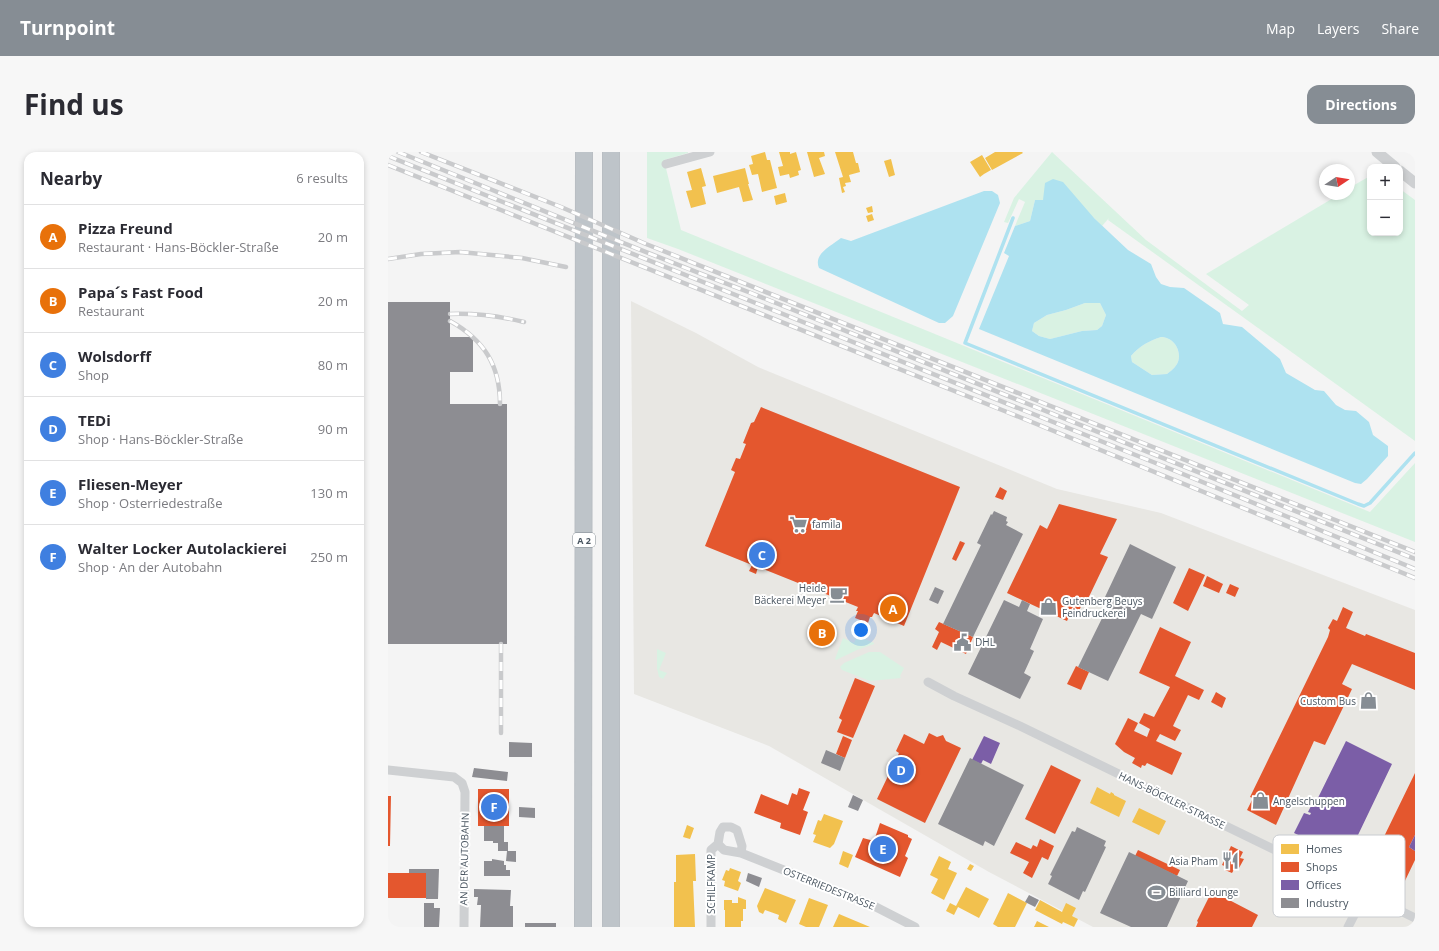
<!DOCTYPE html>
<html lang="en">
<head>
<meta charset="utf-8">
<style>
  :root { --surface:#fff; --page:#f7f7f7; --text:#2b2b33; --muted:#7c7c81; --line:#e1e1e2; --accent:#868d94 }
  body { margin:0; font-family:"Open Sans",sans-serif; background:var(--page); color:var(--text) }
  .controls { position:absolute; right:12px; top:12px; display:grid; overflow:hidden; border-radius:8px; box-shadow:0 2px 6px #0003 }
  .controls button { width:36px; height:36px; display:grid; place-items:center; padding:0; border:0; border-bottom:1px solid var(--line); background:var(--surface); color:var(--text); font:20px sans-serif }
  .compass { position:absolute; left:931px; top:12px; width:36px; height:36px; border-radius:50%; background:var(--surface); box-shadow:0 2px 6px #0003; rotate:78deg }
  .you { position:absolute; left:473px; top:478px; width:14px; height:14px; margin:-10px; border:3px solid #fff; border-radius:50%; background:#1a73e8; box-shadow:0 0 0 6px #1a73e833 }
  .badge { display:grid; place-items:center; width:26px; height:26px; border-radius:50%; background:var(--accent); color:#fff; font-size:13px; font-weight:700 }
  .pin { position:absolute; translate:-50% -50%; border:2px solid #fff; box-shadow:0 1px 4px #0006 }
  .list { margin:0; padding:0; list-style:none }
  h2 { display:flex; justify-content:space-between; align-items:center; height:52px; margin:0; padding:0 16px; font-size:17px }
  h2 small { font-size:13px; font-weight:400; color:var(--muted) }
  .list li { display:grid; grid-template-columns:26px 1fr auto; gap:12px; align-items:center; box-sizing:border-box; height:64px; padding:0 16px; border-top:1px solid var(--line) }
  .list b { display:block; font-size:15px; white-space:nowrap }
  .list p { margin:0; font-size:13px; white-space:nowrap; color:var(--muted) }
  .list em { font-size:13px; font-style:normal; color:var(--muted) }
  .map { position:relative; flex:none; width:1027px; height:775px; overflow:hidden; border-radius:12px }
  header { display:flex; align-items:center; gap:24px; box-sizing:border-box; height:56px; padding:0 20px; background:var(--accent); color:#fff }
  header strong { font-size:19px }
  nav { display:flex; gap:22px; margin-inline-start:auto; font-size:14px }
  .intro { display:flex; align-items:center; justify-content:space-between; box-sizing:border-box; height:96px; padding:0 24px }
  h1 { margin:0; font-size:28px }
  .button { padding:10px 18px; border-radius:12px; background:var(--accent); color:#fff; font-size:14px; font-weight:700 }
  main { display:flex; gap:24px; padding:0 24px }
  aside { flex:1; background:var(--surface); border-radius:12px; box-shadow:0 2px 6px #0003 }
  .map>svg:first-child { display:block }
  .commercial { fill:#e8e7e3 }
  .green { fill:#d9f2e3 }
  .water { fill:#aee2f0; fill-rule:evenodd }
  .homes { fill:#f2c14e }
  .shops { fill:#e4572e; fill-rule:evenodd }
  .offices { fill:#7b5ea7 }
  .industry { fill:#8d8d92 }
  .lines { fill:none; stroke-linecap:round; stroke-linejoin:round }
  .stream { stroke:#aee2f0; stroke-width:3.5 }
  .motorway-casing { stroke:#b9bec3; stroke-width:18 }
  .minor { stroke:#ced0d2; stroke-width:9 }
  .tertiary { stroke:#ced0d2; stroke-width:11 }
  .motorway { stroke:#bec4c9; stroke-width:16 }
  .rail-casing { stroke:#c9cacc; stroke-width:4.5 }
  .rail { stroke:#fff; stroke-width:3; stroke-dasharray:9; stroke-linecap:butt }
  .labels { text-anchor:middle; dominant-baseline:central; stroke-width:4; stroke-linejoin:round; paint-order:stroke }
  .shield { fill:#fff; stroke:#808990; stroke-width:1 }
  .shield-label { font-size:9px; font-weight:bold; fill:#4a5661 }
  .poi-label { font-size:10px; fill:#4a5661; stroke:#fff; text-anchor:start }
  .street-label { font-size:10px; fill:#4a5661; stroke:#fff }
  .key { fill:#fff; stroke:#c9ccd0; stroke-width:1 }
  .key-label { font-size:11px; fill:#4a5661 }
</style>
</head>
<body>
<header>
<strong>Turnpoint</strong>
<nav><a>Map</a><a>Layers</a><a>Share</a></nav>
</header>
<div class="intro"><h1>Find us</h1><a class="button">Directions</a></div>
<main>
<aside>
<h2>Nearby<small>6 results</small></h2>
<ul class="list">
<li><span class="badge" style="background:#e8710a">A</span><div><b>Pizza Freund</b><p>Restaurant · Hans-Böckler-Straße</p></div><em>20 m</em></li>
<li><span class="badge" style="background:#e8710a">B</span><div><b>Papa´s Fast Food</b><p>Restaurant</p></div><em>20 m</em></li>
<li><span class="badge" style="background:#3f7fe0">C</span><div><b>Wolsdorff</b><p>Shop</p></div><em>80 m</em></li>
<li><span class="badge" style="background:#3f7fe0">D</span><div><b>TEDi</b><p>Shop · Hans-Böckler-Straße</p></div><em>90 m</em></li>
<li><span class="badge" style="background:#3f7fe0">E</span><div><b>Fliesen-Meyer</b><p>Shop · Osterriedestraße</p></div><em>130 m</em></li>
<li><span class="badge" style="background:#3f7fe0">F</span><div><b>Walter Locker Autolackierei</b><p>Shop · An der Autobahn</p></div><em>250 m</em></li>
</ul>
</aside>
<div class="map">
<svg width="1027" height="775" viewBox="0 0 1027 775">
  <rect width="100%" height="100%" fill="#f4f4f4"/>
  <path class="commercial" d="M243,149L308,181L370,215L669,337L773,361L1027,458V775H705L601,720L381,594L246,542Z"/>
  <path class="green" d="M259,0H300V1L276,8L293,78L982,360L1027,311V390L290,97L259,86Z
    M664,0L758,88L854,159L861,153L818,122L952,42H961V36L982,24V81H1012V37L1027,48V289L720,68L721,66L714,74L706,66L655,48H647L642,69L627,74L637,50L631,47L620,71L616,70L626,46Z
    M697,151H712L718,163L714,174L709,178L694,179L662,187L651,184L644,179L646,171L659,163L678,158Z
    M773,185C786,185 794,199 790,210C788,215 783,219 779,222L764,223L744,210L743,204C751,194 761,189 773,185Z
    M469,484L486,491V492L469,498L448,508L447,507L455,486L466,491Z
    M269,497L278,501L271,518L279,521L275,527L271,525L269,516Z
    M481,500H492L516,516L512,524L513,526L482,529L454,518L452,515L456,511Z"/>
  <path class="water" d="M665,27L675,30L706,66L740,98L763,112L768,125L773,132L782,135L796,136L832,161L835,172L854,175L892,207L898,221L927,238L936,239L948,253L957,258L968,259L981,270L985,283L1000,294V304L979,327L973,332L967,331L591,177L621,104L616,101L627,74L642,69L647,48H655L657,31ZM697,151H712L718,163L714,174L709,178L694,179L662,187L651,184L644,179L646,171L659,163L678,158ZM773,185C786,185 794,199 790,210C788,215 783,219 779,222L764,223L744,210L743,204C751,194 761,189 773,185Z
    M596,39H604L610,43L612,51L565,164L557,171H551L431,116C425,102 443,94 453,86L463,89Z"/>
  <path class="homes" d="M377,0L379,8H382L389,36L374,40L370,22L364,23L361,13L365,12L363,4Z
    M391,0H402V2L408,0L413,18L410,19L411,23L402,26L401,22L392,24L390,15L395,14Z
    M419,0H436L437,4L431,6L437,22L426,25Z
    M447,0H465L468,11H470L472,20L461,23L463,30L457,31L458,34L455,35L457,40L454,41L451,26L455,25Z
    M607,0H634L635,1L604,18L597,6Z
    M594,3L603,18L596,22L592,25L582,10Z
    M503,7L507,23L501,25L496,9Z
    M313,16L318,34L314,35L318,52L303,56L298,39L304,38L299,20Z
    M357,16L361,32H360L365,48L355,50L351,35L329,41L325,24Z
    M397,41L399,50L388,53L386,44Z
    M484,54L485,60L480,61L478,56Z
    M484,62L486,68L480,70L478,64Z
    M709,635L722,642L723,640L726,642V643L738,649L731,665L702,651Z
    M751,656L778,669L771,683L744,670Z
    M436,662L455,669L446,692L442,696L425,690L428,683L425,682L430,668L433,669Z
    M299,673L306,676L302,687L295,685Z
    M455,699L465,703L460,716L451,712Z
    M307,702L308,729H305L307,775H286V730H288V703Z
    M551,704L563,710L560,717L569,721L556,748L543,741L550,727L542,723Z
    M582,712L586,714L583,719L579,717Z
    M342,716L353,720L350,729L353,731L350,739L336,734L337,729L334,728L338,718L341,719Z
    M578,735L601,747L591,766L570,755L566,763L558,759L562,751L568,754Z
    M377,736L408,748L398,771L390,767L391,763L377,758L375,762L371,760L369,754Z
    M620,741L639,751L627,775H610L605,772Z
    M350,745L358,748V757H355V769H353V775H337V758H336V748H344V751H350Z
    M421,746L440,753L431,775H418L411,772Z
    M652,748L674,760L678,751L688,756L684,764L690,767L686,775L675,770L674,772L647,758Z
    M451,762L482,775H445Z
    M649,769L661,775H646Z"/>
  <path class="shops" d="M373,255L572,335L516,474L486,461L484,465H482L480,471L467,466L470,459H468L470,455L370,415L368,422L361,419L364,413L317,394L347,320L343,318L348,306L352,307L358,292L355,291L363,271L366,270Z
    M612,335L619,339L615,348L607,345Z
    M671,352L729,367L712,402L720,405L698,451L695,450L690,461L684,458L679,469L619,441L652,373L659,377Z
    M572,389L577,391L568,409L564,407Z
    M801,416L817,423L800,459L785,451Z
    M819,424L835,432L831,441L815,434Z
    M842,432L851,436L847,445L838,441Z
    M955,455L965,460L958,476L977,484L978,482L1027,501V538L964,512L954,532L964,537L937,593L926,589L888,673L859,658L865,646L862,645L940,485L942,478L940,476L945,467L949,469Z
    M551,470L585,485L578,502L553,490L549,498L544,495L551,480L547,477Z
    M772,475L803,490L787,524L816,538L811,548L800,543L785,574L793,578L787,589L772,582L768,589L794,601L784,623L759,611L757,614L754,613L753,616L744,611L747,606L736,600L727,592L740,566L750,571L746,579L759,585L762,577L751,571L756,561L766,565L782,535L751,521Z
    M688,514L701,520L693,538L679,532Z
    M467,526L487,534L465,586L449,580L454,568L451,566Z
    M828,540L838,546L834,556L823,550Z
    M541,581L549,585L555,583L558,589L573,596L537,671L489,647L511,601L508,599L516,582L536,592Z
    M455,584L464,588L457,606L448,602Z
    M663,613L693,628L667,682L637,667Z
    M1027,621V683L1021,695L1027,699V708L1015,733L993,723L992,724L983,720L991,702L988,701ZM1004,698L1017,704L1014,708L1002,702Z
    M411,636L422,640L415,658L420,660L412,683L392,676L393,671L366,661L373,642L400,653L404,641L409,643Z
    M90,637H121V674H90Z
    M0,644H3L2,694H0Z
    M492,671L520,683V685L524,687L517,704L520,706L512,725L467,705L475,686L486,689Z
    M652,687L666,694L660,708L654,705L644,726L635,721L641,710L622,701L628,690L643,697L645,693L649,695Z
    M843,694L855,700L852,706L856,707L851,716L848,714L844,721L837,718L839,715L834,713Z
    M750,698L792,718L789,724L747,704Z
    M0,721H38V746H0Z
    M824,739L870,763L864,775H808L810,770L809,769Z"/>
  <path class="offices" d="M596,584L612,591L603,612L595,608L593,612L584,608Z
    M958,589L1004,612L959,706L906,681L916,661L922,663L923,661L920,660L924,652H927Z
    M1027,683V699L1021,695Z"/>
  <path class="industry" d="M0,150H62V185H85V220H62V252H119V492H0Z
    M606,359L619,365L618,369L620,370L618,373L635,382L585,485L555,472L593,393L589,391L603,362L604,363Z
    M742,392L788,415L764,467L753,462L720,529L690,515L723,448L717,445Z
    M547,435L556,439L550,452L541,448Z
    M616,448L631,455L634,448L642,452L639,459L655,467L642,497L646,499L636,521L643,525L632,547L580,522Z
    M121,590L144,591V605H121Z
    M438,598L457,606L452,619L433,611Z
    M582,606L636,633L606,694L597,689L595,694L550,672Z
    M86,616L120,620L119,629L84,625Z
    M465,643L475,648L470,659L460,655Z
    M131,655L147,656V666L131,665Z
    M96,674H116V690H120V699H128V710L118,709L119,699H110V691H105V689H96Z
    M689,675L718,689L716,694L718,695L697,740L695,739L691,748L660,732L664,724L662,723L684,679L687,680Z
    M741,700L800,729L779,775H743L712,761Z
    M104,707L116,709V713H118V718H122V724H96V709H104Z
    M21,717H51L50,747H38V721H21Z
    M360,721L374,726L371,735L358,729Z
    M86,737L123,738L122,754H125V775H92L93,753H89L90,745H86Z
    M641,743L651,748L647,755L637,750Z
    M36,751H46V756H52L51,775H36Z
    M137,771H168V775H137Z"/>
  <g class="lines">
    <path class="stream" d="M625,66L577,191L970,352L976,354L982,351L1027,301"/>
    <defs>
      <path id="motorway" d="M223,0V775
        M195,775L196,0"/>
    </defs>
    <use href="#motorway" class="motorway-casing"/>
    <path class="minor" d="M278,12L322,0
      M540,530L566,544L632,574L1027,766
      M0,618L66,625L74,631L77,640L76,775
      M353,701L354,694L349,678L343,675H335L332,680L330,692L336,698L353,701L486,754L527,775
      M323,775V698L330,692
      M960,775L977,742"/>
    <path class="tertiary" d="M989,0L1007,15
      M1012,19L1027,31"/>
    <use href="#motorway" class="motorway"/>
    <defs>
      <path id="rail" d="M10,0C128,47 244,96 363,141L1027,407
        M33,0L173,55L258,92L1027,400
        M0,4L785,318L1027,417
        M0,13L619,260L1027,426
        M0,107L33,102L72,100L134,106L178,115
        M62,162C87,161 111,164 136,170
        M62,169C96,188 112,213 112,252
        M113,492V581"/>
    </defs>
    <use href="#rail" class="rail-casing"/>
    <use href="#rail" class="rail"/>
  </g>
  <defs>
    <symbol id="supermarket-bare" viewBox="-9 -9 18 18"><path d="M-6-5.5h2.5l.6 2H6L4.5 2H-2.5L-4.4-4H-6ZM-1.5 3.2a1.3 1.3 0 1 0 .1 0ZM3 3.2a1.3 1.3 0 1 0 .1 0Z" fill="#868d94" stroke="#fff" stroke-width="2.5" paint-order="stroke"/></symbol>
    <symbol id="cafe-bare" viewBox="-9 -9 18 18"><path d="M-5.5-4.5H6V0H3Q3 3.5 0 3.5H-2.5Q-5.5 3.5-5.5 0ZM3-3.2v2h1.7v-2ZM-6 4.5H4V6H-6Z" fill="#868d94" stroke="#fff" stroke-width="2.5" paint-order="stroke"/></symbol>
    <symbol id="shop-bare" viewBox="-9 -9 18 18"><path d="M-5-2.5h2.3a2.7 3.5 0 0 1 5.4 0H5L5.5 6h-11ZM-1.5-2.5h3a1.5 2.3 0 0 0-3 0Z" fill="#868d94" stroke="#fff" stroke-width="2.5" paint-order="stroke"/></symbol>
    <symbol id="civic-bare" viewBox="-9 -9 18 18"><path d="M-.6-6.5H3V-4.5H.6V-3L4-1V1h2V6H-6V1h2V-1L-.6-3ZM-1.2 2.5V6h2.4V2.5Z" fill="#868d94" stroke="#fff" stroke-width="2.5" paint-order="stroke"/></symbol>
    <symbol id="restaurant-bare" viewBox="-9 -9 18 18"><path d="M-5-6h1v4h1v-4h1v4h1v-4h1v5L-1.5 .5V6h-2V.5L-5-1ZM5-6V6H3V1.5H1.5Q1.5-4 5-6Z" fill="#868d94" stroke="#fff" stroke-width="2.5" paint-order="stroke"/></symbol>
    <symbol id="stadium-bare" viewBox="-9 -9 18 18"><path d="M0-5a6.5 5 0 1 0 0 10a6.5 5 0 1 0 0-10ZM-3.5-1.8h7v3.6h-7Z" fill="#868d94" stroke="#fff" stroke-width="2.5" paint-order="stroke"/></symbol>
  </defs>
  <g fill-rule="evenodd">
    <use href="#supermarket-bare" x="398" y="360" width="25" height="25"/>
    <use href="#cafe-bare" x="438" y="430" width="25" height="25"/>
    <use href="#shop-bare" x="648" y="442" width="25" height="25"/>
    <use href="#civic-bare" x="562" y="478" width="25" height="25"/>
    <use href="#shop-bare" x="968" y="536" width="25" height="25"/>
    <use href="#shop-bare" x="860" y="636" width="25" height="25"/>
    <use href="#restaurant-bare" x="830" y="696" width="25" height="25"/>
    <use href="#stadium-bare" x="756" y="728" width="25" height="25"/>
  </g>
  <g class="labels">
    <rect class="shield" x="185" y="381" width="22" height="14" rx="3"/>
    <g class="shield-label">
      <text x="196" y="388">A 2</text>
    </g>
    <g class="poi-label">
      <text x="424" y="372">famila</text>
      <text x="438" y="436" text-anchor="end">Heide<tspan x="438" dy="12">Bäckerei Meyer</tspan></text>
      <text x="674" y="449">Gutenberg Beuys<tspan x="674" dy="12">Feindruckerei</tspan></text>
      <text x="587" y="490">DHL</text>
      <text x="968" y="549" text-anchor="end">Custom Bus</text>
      <text x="885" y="649">Angelschuppen</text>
      <text x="830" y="709" text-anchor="end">Asia Pham</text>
      <text x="781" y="740">Billiard Lounge</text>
    </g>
    <g class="street-label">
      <text transform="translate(784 648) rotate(26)">HANS-BÖCKLER-STRASSE</text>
      <text transform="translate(76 707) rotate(-89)">AN DER AUTOBAHN</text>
      <text transform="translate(323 732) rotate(-90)">SCHILFKAMP</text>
      <text transform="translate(441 736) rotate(22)">OSTERRIEDESTRASSE</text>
    </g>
  </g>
  <rect x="885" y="683" width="132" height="82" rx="6" class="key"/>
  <rect x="893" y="692" width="18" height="10" fill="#f2c14e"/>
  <rect x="893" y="710" width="18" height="10" fill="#e4572e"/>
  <rect x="893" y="728" width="18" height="10" fill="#7b5ea7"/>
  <rect x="893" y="746" width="18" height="10" fill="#8d8d92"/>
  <g class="key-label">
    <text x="918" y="701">Homes</text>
    <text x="918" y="719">Shops</text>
    <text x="918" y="737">Offices</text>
    <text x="918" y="755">Industry</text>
  </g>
</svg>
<div class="controls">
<button>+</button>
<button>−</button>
</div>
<svg class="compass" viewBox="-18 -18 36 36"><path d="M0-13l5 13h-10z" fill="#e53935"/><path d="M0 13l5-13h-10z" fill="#7c7c81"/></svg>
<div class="you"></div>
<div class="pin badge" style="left:505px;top:457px;background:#e8710a">A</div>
<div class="pin badge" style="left:434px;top:481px;background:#e8710a">B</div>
<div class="pin badge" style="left:374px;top:403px;background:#3f7fe0">C</div>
<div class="pin badge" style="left:513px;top:618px;background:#3f7fe0">D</div>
<div class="pin badge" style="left:495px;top:697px;background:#3f7fe0">E</div>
<div class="pin badge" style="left:106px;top:655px;background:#3f7fe0">F</div>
</div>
</main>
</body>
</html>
